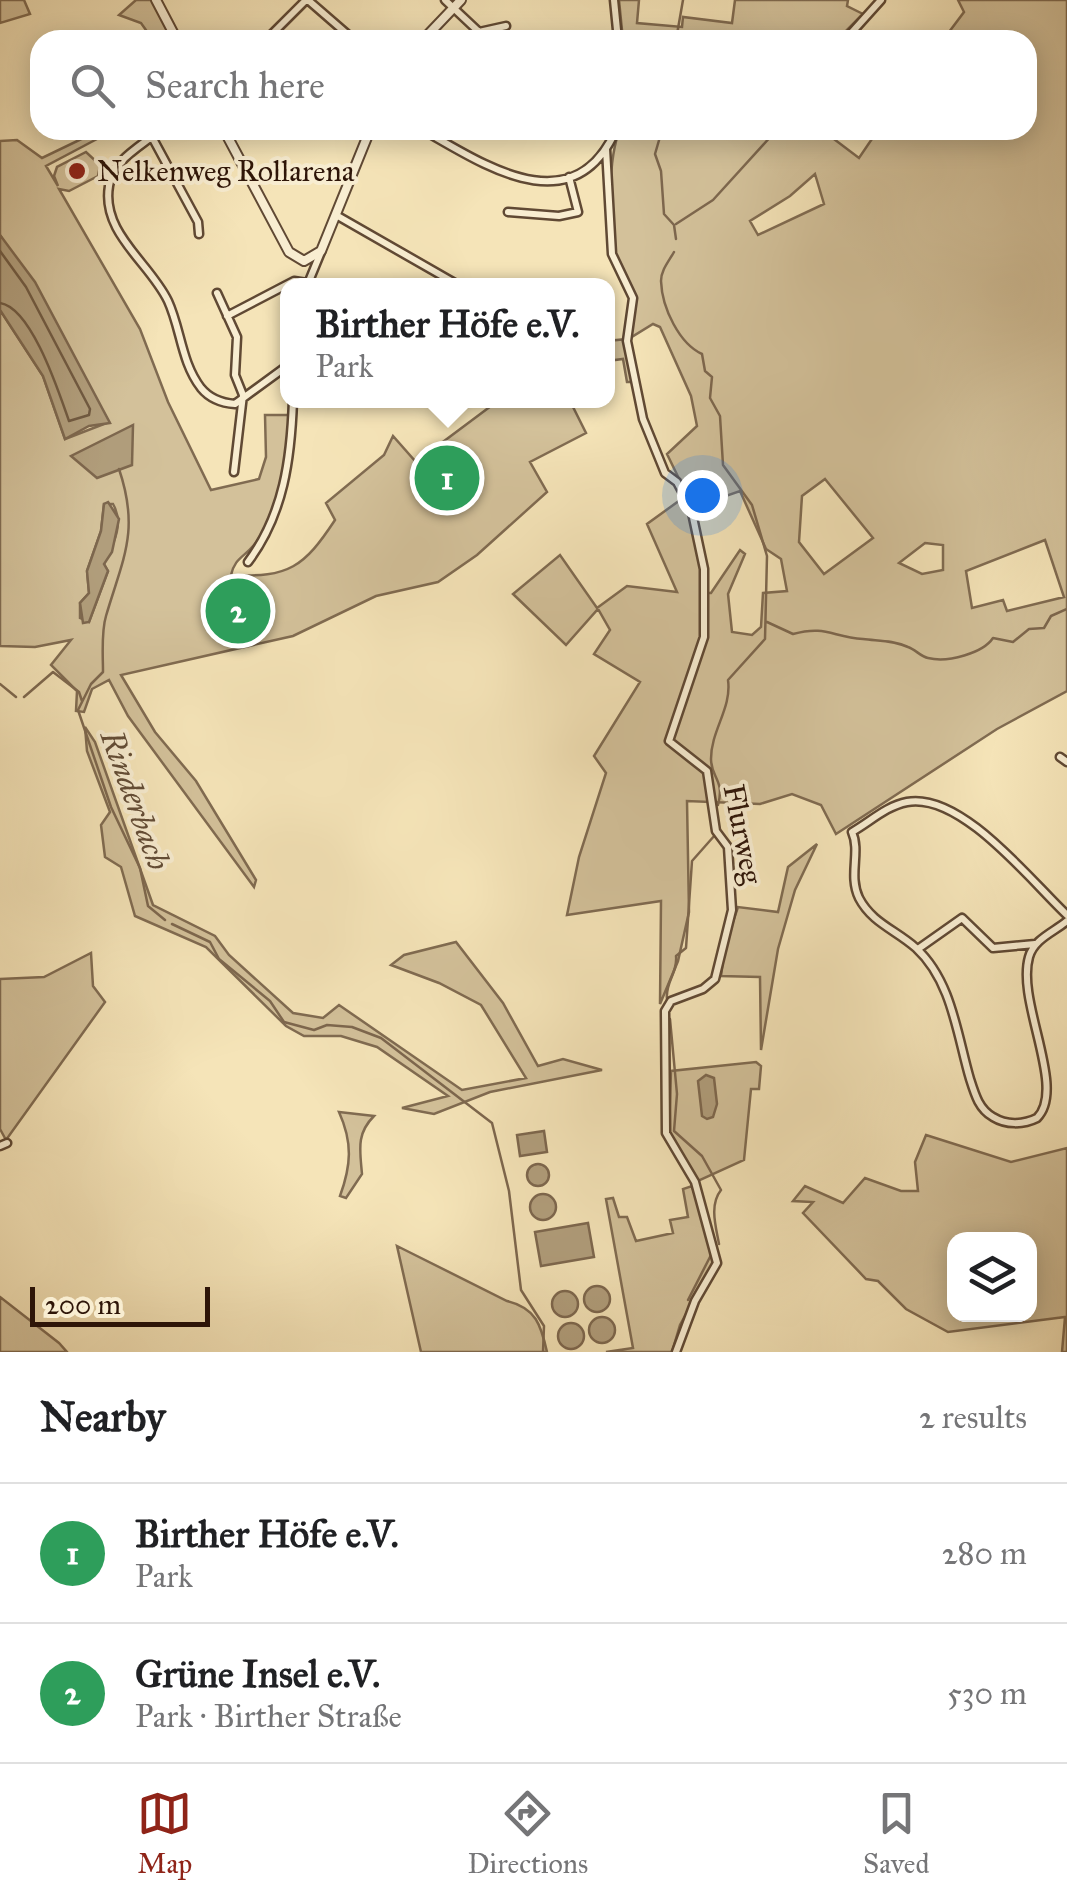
<!DOCTYPE html>
<html lang="en">
<head>
<meta charset="utf-8">
<style>
  :root { --surface:#fff; --page:#f6f6f6; --text:#202124; --muted:#757577; --line:#e0e0e0; --accent:#8f2418 }
  body { margin:0; font-family:"IM FELL Great Primer",serif; background:var(--page); color:var(--text) }
  .controls { position:absolute; right:30px; bottom:30px; display:grid; overflow:hidden; border-radius:20px; box-shadow:0 5px 25px #0003 }
  .controls button { width:90px; height:90px; display:grid; place-items:center; padding:0; border:0; border-bottom:2px solid var(--line); background:var(--surface); color:var(--text); font:50px sans-serif }
  .scale { position:absolute; left:30px; bottom:25px; width:180px; box-sizing:border-box; padding-left:10px; border:5px solid #2e1508; border-top:0; font-size:28px; line-height:35px; white-space:nowrap; color:#2e1508; -webkit-text-stroke:8px #f8edd1; paint-order:stroke }
  .you { position:absolute; left:702px; top:495px; width:35px; height:35px; margin:-25px; border:8px solid #fff; border-radius:50%; background:#1a73e8; box-shadow:0 0 0 15px #1a73e833 }
  .badge { display:grid; place-items:center; width:65px; height:65px; border-radius:50%; background:var(--accent); color:#fff; font-size:32px; font-weight:700 }
  .pin { position:absolute; translate:-50% -50%; border:5px solid #fff; box-shadow:0 2px 10px #0006 }
  .popup { position:absolute; left:280px; top:278px; width:335px; height:130px; box-sizing:border-box; display:grid; place-content:center; border-radius:20px; background:var(--surface); filter:drop-shadow(0 2px 8px #0005); font-size:32px; white-space:nowrap; color:var(--muted) }
  .popup b { font-size:38px; color:var(--text) }
  .popup::after { content:''; position:absolute; left:50%; top:100%; margin-left:-20px; border:20px solid transparent; border-top-color:var(--surface) }
  .list { margin:0; padding:0; list-style:none }
  h2 { display:flex; justify-content:space-between; align-items:center; height:130px; margin:0; padding:0 40px; font-size:42px }
  h2 small { font-size:32px; font-weight:400; color:var(--muted) }
  .list li { display:grid; grid-template-columns:65px 1fr auto; gap:30px; align-items:center; box-sizing:border-box; height:140px; padding:0 40px; border-top:2px solid var(--line) }
  .list b { display:block; font-size:38px; white-space:nowrap }
  .list p { margin:0; font-size:32px; white-space:nowrap; color:var(--muted) }
  .list em { font-size:32px; font-style:normal; color:var(--muted) }
  .icon { flex:none; width:55px; height:55px; fill:none; stroke:currentColor; stroke-width:2; stroke-linecap:round; stroke-linejoin:round }
  .map { position:relative; flex:none; width:1067px; height:1352px; overflow:hidden }
  .search { position:absolute; background:var(--surface); box-shadow:0 5px 25px #0003; left:30px; right:30px; top:30px; height:110px; display:flex; align-items:center; gap:25px; box-sizing:border-box; padding:0 35px; border-radius:30px; color:var(--muted); font-size:38px }
  .sheet { height:410px; background:var(--surface) }
  nav { display:flex; justify-content:space-around; align-items:center; box-sizing:border-box; height:140px; border-top:2px solid var(--line); background:var(--surface); font-size:28px; color:var(--muted) }
  nav a { display:grid; justify-items:center; gap:5px }
  nav .on { color:var(--accent) }
  .map>svg:first-child { display:block }
  .green { fill:#d3c19a; stroke:#806b51; stroke-width:2.5; fill-rule:evenodd }
  .water { fill:#b19e7c; stroke:#7d674e; stroke-width:2.5 }
  .lines { fill:none; stroke-linecap:round; stroke-linejoin:round }
  .shore { stroke:#705a42; stroke-width:2.5 }
  .stream { stroke:#7d674e; stroke-width:2.5 }
  .minor-casing { stroke:#604934; stroke-width:11 }
  .tertiary-casing { stroke:#604934; stroke-width:12 }
  .minor { stroke:#f8edd1; stroke-width:6 }
  .tertiary { stroke:#f8edd1; stroke-width:8 }
  .poi-dot { fill:#8f2418; stroke:#f8edd1; stroke-width:4 }
  .labels { text-anchor:middle; dominant-baseline:central; stroke-width:8; stroke-linejoin:round; paint-order:stroke }
  .poi-label { font-size:30px; fill:#2e1508; stroke:#f8edd1; text-anchor:start }
  .street-label { font-size:30px; fill:#2e1508; stroke:#f8edd1 }
  .water-label { font-size:32px; font-style:italic; fill:#624c36; stroke:#f8edd1 }
</style>
</head>
<body>
<div class="map">
<svg width="1067" height="1352" viewBox="0 0 1067 1352">
  <rect width="100%" height="100%" fill="#f5e4b8"/>
  <filter id="stains"><feTurbulence type="fractalNoise" baseFrequency=".002" numOctaves="4"/><feColorMatrix values="0 0 0 0 .2 0 0 0 0 .09 0 0 0 0 .02 0 0 0 .5 -.17"/></filter>
  <radialGradient id="worn" r=".72"><stop offset=".6" stop-color="#630" stop-opacity="0"/><stop offset="1" stop-color="#630" stop-opacity=".3"/></radialGradient>
  <path class="green" d="M0,0H24L30,14L0,23Z
    M136,0H152L173,40H153L141,23L119,15Z
    M619,0H639L637,23L682,27L683,17L732,23L735,0H848L847,6L863,14L837,40H623Z
    M958,0H1067V691L997,729L836,834L821,805L792,794L760,804L687,801L689,912L678,961L660,1004L661,901L567,915L579,857L606,773L594,756L640,682L594,654L610,630L598,609L566,645L513,594L560,555L597,608L627,586L677,592L647,524L687,495L667,454L697,426L691,396L660,327L653,324L627,340L633,382H627L623,359L607,361V341L627,339C638,298 630,293 615,256C606,232 609,153 620,130H822L859,158L878,130H1027V40H943L964,12ZM815,174L824,204L758,235L750,221L790,196ZM825,479L873,538L824,574L799,542L802,496ZM740,491L766,549L781,559L787,591L763,593L761,627L752,635L732,632L728,594L745,554L740,550L711,593H706L691,508ZM1045,540L1064,597L1007,611L1003,600L972,608L966,571ZM925,543L943,545V570L922,574L899,563Z
    M100,130H114L46,166L58,186L54,176L57,167L86,152L100,165L98,176L69,191L59,189L140,329L168,402L211,490L259,479L266,457L265,415H289C287,454 280,514 254,545C243,558 235,558 231,575C289,578 304,567 335,520L326,503L384,455L393,436L416,462L499,400L570,401L586,433L530,462L547,492L477,555L438,582L376,596L293,636L121,675L155,732L196,781L256,880L254,887L128,716L109,680L92,689L84,712L76,711L77,691L51,665L71,640L35,647L0,646V310L43,376L65,439L109,422L0,235V141L17,140L42,158ZM104,504H113C125,525 112,546 104,564L108,571L89,622L80,618V603L89,593L87,571L101,531Z
    M85,727L95,742L153,905L215,936L229,955L293,1013L323,1018L339,1005L462,1090L526,1078L481,1005L439,983L391,965L404,955L456,942L503,1003L538,1066L563,1059L602,1070L490,1092L434,1114L402,1108L448,1096L377,1047L341,1036H304L286,1026L206,947L135,916L121,867L105,857L101,825L110,812L87,751Z
    M817,844L795,890L778,949L761,1050L760,977L721,976L725,945L738,907L778,912L788,867Z
    M91,953L93,986L105,1002L6,1140L0,1129V979L44,977Z
    M756,1062L761,1066L759,1089H751L744,1160L698,1181L669,1132L671,1071Z
    M339,1112L374,1116C356,1134 360,1150 362,1174L346,1198L340,1196C351,1166 353,1143 339,1112Z
    M926,1135L1011,1162L1067,1148V1352H1062L1065,1317L948,1332L906,1309L878,1281L866,1279L803,1213L813,1202L793,1201L805,1186L843,1203L865,1178L901,1191H918L915,1162ZM954,1240H1030V1314H954Z
    M692,1186L716,1260L680,1325L672,1352H606L633,1348L606,1199L613,1198L619,1217H627L636,1241L673,1233L670,1220L688,1217L683,1189Z
    M397,1246L507,1301C536,1308 541,1325 547,1352H421Z
    M0,1297L59,1343L67,1352H0Z"/>
  <path class="water" d="M0,235L35,282L110,423L89,426L65,439L43,376L0,310Z
    M133,425L132,465L97,478L71,456Z
    M108,502L119,519L112,552L104,564L108,571L89,622L83,623L80,603L89,593L87,571L101,531L104,504Z
    M706,1075L714,1078L717,1104L713,1117L707,1119L702,1116L698,1081Z
    M544,1131L547,1152L520,1156L517,1135Z
    M527 1175a11 11 0 1 1 22 0a11 11 0 1 1-22 0Z
    M530 1207a13 13 0 1 1 26 0a13 13 0 1 1-26 0Z
    M588,1223L594,1257L541,1266L535,1232Z
    M584 1299a13 13 0 1 1 26 0a13 13 0 1 1-26 0Z
    M552 1304a13 13 0 1 1 26 0a13 13 0 1 1-26 0Z
    M589 1330a13 13 0 1 1 26 0a13 13 0 1 1-26 0Z
    M558 1336a13 13 0 1 1 26 0a13 13 0 1 1-26 0Z"/>
  <g class="lines">
    <path class="shore" d="M0,251L26,287L90,409L89,415L69,421C59,393 32,308 0,303"/>
    <path class="stream" d="M676,40L683,0
      M662,130L655,154L661,171L664,214L674,225L676,239
      M676,224L713,200L773,134
      M674,252C669,261 661,270 661,281C662,309 680,344 702,354L705,371L712,377L710,398L720,416L723,465L752,505L767,556L765,639L728,680C732,708 711,730 711,759C711,778 725,780 718,805
      M119,469C140,531 123,558 106,616C101,632 103,656 103,672L91,684L78,710L111,807L140,868L148,906L165,920
      M767,622L793,634C826,625 832,637 863,639C878,641 893,640 908,647C915,649 921,657 928,658C948,663 983,653 993,638L1013,642L1029,629L1044,628L1051,616L1067,609
      M0,684L16,697
      M24,697L53,672L79,692L82,701
      M172,924L210,942L219,959L270,1001L284,1022L314,1030L327,1025L352,1027L381,1038L492,1123L509,1191L521,1290L544,1326L543,1352
      M667,999C665,982 678,973 676,956L686,948L692,861L715,835
      M670,1019L677,1094L674,1131L702,1156L721,1190C709,1205 716,1227 719,1244
      M688,1300L711,1255"/>
    <defs>
      <path id="minor" d="M308,0L354,40
        M445,0L479,32L506,26
        M614,0L618,40
        M266,40L306,0
        M845,40L881,0
        M160,130C142,146 112,160 109,186C101,233 150,263 168,301C181,329 181,362 201,388C210,399 221,403 235,404L287,366
        M423,130C483,164 573,226 616,130
        M152,137L198,222L199,234
        M606,149L612,254L633,298L627,341L643,419L665,473L677,482L691,508L704,569V637L669,741L707,771L716,831L728,847L732,910L715,979L703,989L671,1001L665,1011L666,1133L695,1182L717,1263L695,1301L676,1352
        M508,212L559,216L578,212L569,177
        M336,215L460,286
        M307,286L321,252
        M217,293L237,337L235,375L243,395L234,472
        M227,316L294,281L307,283
        M248,562C284,514 291,458 293,400
        M1060,757L1067,762
        M1067,915C1030,880 961,792 907,802C886,806 870,822 852,832C861,852 848,875 859,898C872,923 896,930 916,948C952,981 957,1035 970,1079C975,1095 979,1109 993,1117C1006,1125 1023,1125 1037,1118C1067,1088 1016,1002 1029,957C1034,939 1054,932 1067,921
        M918,949L962,918L993,948L1035,944
        M0,1146L7,1143"/>
      <path id="tertiary" d="M156,0L177,40
        M423,40L461,0
        M224,130L289,252L304,261L321,251L370,130"/>
    </defs>
    <use href="#minor" class="minor-casing"/>
    <use href="#tertiary" class="tertiary-casing"/>
    <use href="#minor" class="minor"/>
    <use href="#tertiary" class="tertiary"/>
  </g>
  <circle class="poi-dot" cx="77" cy="171" r="10"/>
  <g class="labels">
    <g class="poi-label">
      <text x="97" y="171">Nelkenweg Rollarena</text>
    </g>
    <g class="street-label">
      <text transform="translate(743 834) rotate(79)">Flurweg</text>
    </g>
    <g class="water-label">
      <text transform="translate(135 800) rotate(70)">Rinderbach</text>
    </g>
  </g>
  <rect width="100%" height="100%" filter="url(#stains)"/>
  <rect width="100%" height="100%" fill="url(#worn)"/>
</svg>
<div class="controls">
<button><svg class="icon" aria-label="layers" viewBox="0 0 24 24"><path d="M12 4l9 5-9 5-9-5zM3 14l9 5 9-5"/></svg></button>
</div>
<div class="scale">200 m</div>
<div class="you"></div>
<div class="pin badge" style="left:447px;top:478px;background:#2e9e5b">1</div>
<div class="popup"><b>Birther Höfe e.V.</b>Park</div>
<div class="pin badge" style="left:238px;top:611px;background:#2e9e5b">2</div>
<div class="search"><svg class="icon" aria-label="search" viewBox="0 0 24 24"><circle cx="10" cy="10" r="6"/><path d="M15 15l6 6"/></svg>Search here</div>
</div>
<section class="sheet">
<h2>Nearby<small>2 results</small></h2>
<ul class="list">
<li><span class="badge" style="background:#2e9e5b">1</span><div><b>Birther Höfe e.V.</b><p>Park</p></div><em>280 m</em></li>
<li><span class="badge" style="background:#2e9e5b">2</span><div><b>Grüne Insel e.V.</b><p>Park · Birther Straße</p></div><em>530 m</em></li>
</ul>
</section>
<nav>
<a class="on"><svg class="icon" aria-label="map" viewBox="0 0 24 24"><path d="M3 6l6-2 6 2 6-2v14l-6 2-6-2-6 2zM9 4v14M15 6v14"/></svg>Map</a>
<a><svg class="icon" aria-label="directions" viewBox="0 0 24 24"><path d="M12 3l9 9-9 9-9-9zM9 14v-3h6M13 9l2 2-2 2"/></svg>Directions</a>
<a><svg class="icon" aria-label="saved" viewBox="0 0 24 24"><path d="M7 4h10v16l-5-4-5 4z"/></svg>Saved</a>
</nav>
</body>
</html>
